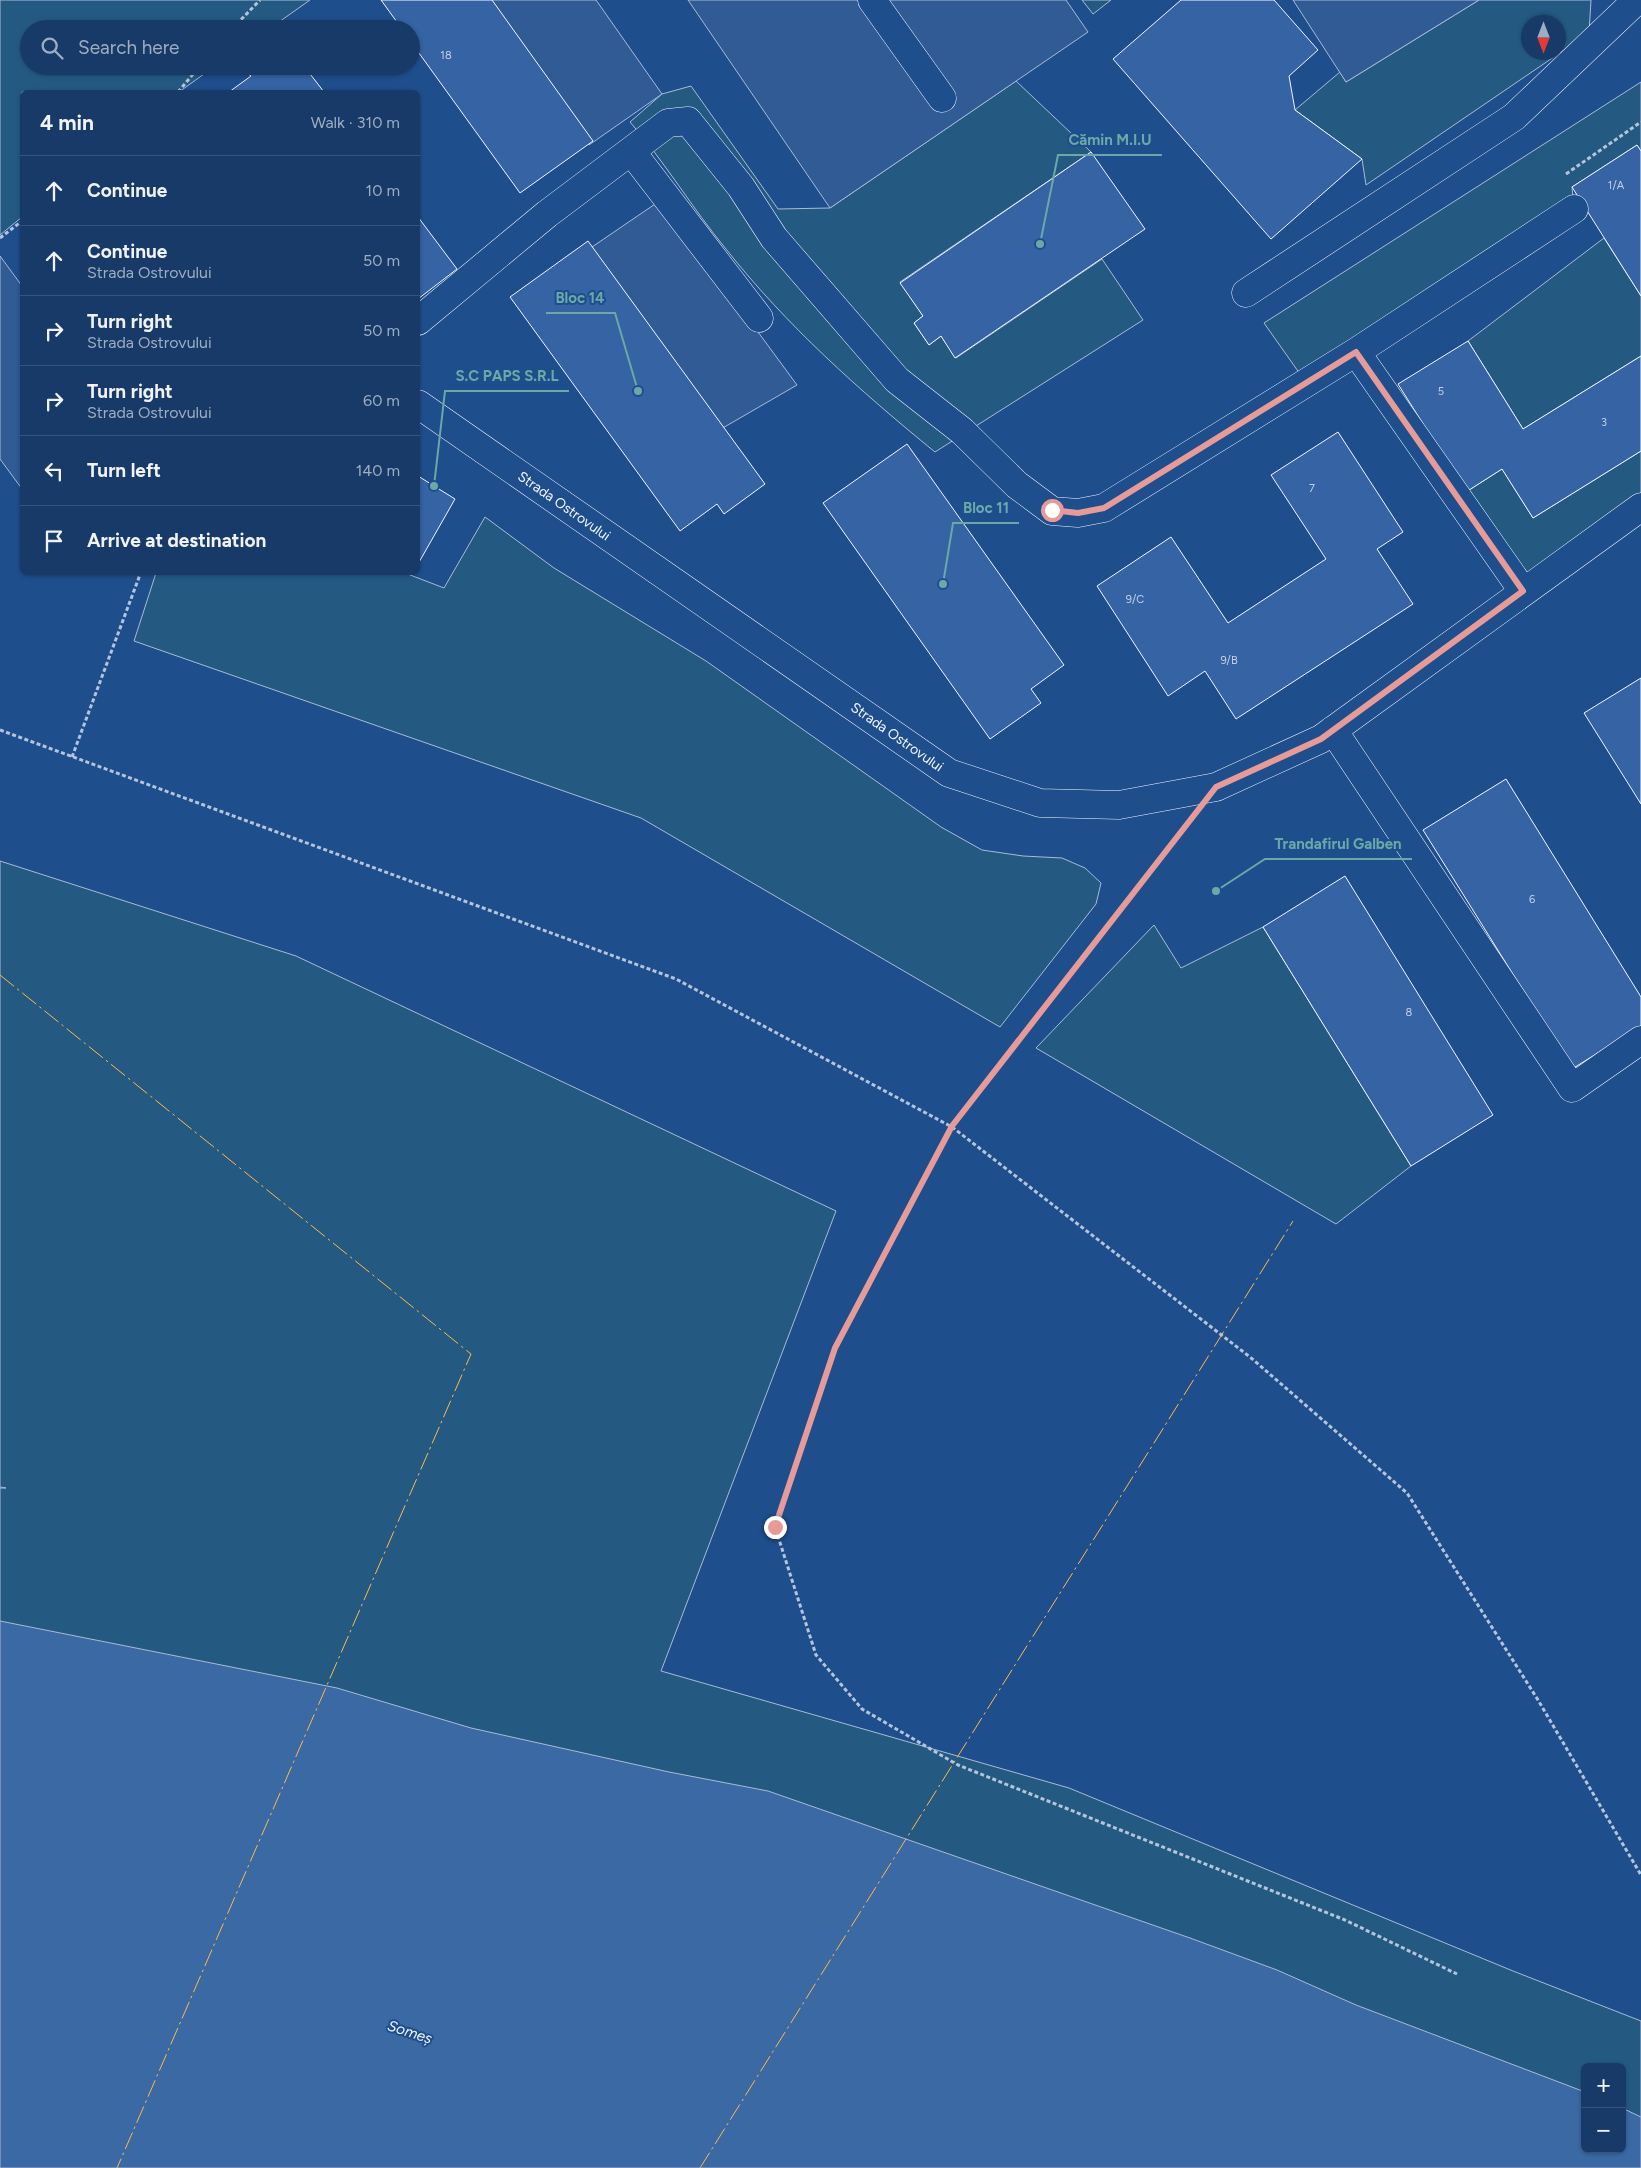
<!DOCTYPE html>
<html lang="en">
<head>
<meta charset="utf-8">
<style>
  :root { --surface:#173a69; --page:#20416f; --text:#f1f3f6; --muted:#9eadc0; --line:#36547d }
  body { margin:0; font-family:Figtree,sans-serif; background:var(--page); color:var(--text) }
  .controls { position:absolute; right:15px; bottom:15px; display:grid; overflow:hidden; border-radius:8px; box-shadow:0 1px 4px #0004 }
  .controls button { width:45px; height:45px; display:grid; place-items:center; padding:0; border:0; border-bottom:1px solid var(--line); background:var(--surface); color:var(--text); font:25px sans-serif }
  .compass { position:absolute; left:1521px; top:15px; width:45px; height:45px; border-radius:50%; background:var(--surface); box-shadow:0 1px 4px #0004; rotate:180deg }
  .stop { position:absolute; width:15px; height:15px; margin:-11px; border:4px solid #e69b98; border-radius:50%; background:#fff }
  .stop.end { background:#e69b98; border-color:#fff; box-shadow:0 1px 5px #0008 }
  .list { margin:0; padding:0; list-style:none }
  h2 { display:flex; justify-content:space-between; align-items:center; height:65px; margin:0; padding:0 20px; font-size:21px }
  h2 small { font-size:16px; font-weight:400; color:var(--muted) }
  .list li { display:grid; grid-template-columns:32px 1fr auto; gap:15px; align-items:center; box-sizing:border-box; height:70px; padding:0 20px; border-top:1px solid var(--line) }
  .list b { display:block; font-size:19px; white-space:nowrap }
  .list p { margin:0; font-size:16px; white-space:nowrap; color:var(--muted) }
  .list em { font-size:16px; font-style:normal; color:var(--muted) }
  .icon { flex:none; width:28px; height:28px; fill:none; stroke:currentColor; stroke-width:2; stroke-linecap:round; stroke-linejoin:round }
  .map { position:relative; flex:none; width:1641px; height:2168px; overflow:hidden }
  .search { position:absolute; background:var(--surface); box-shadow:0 1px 4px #0004; left:20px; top:20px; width:400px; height:55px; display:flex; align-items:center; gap:12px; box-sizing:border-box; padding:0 18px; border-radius:28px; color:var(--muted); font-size:19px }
  .panel { position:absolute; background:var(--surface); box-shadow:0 1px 4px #0004; left:20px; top:90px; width:400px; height:485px; border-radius:8px }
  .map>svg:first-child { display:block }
  .green { fill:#245a82; stroke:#a8bbd7; fill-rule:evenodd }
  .parking { fill:#305b95; stroke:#a8bbd7 }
  .water { fill:#3b69a3; stroke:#a8bbd7 }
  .building { fill:#3563a3; stroke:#f2f6ff }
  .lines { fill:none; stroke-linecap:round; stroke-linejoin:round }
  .minor-casing { stroke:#f2f6ff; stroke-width:29 }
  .path { stroke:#b3c4dc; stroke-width:3; stroke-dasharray:4 2.5; stroke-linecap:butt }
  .minor { stroke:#1f4e8c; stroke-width:28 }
  .power { stroke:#ffb74d; stroke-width:1; stroke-dasharray:18 4 2.5 4; stroke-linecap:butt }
  .route { stroke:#e69b98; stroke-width:6 }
  .labels { text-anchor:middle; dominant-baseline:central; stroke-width:4; stroke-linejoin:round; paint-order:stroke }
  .number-label { font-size:11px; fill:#c3d1e8 }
  .street-label { font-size:14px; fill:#f2f6ff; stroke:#1f4e8c }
  .water-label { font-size:15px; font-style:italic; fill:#f2f6ff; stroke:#1f4e8c }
  .leader { fill:none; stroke:#6aa9a8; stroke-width:2 }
  .callout-dot { fill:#6aa9a8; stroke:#1f4e8c; stroke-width:2 }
  .callout-label { font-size:15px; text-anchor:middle; font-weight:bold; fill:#6aa9a8; stroke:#1f4e8c; stroke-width:4; stroke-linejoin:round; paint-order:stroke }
</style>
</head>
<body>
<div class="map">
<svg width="1641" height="2168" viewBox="0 0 1641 2168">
  <rect width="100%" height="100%" fill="#1f4e8c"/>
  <path class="green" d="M0,0H310L269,29H29V66H215L179,92H22V217L0,235Z
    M1082,0H1111L1093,14Z
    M1479,0H1591L1589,33L1366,185L1362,159L1295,110L1340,72L1346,82ZM1528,22H1558V52H1528Z
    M1016,81L1091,152L900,282L923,316L914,323L929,345L941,336L956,358L1102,259L1143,320L935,452C860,391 786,325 726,249C692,208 665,162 630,122L662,94L691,86L778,209L830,208Z
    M1641,82V151L1637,145L1572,187L1574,209L1307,384L1264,323Z
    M1604,238L1641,296V356L1523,429L1468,341Z
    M1641,451V507L1523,591L1466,492L1502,469L1533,518Z
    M485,517L554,568L706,661L941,827L982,850L1023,856L1062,858L1085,868L1101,883L1096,904L1000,1027L641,818L134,641L156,573H405L444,588Z
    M0,861L296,956L836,1211L661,1671L1069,1788L1513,1971L1641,2021V2168H0V1488H6L0,1487ZM1585,2067H1622V2149H1585Z
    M1154,925L1181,968L1263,927L1411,1166L1336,1224L1036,1048Z"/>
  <path class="parking" d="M481,0H596L662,94L589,145Z
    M688,0H1066L1088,32L830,208Z
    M1293,0H1479L1346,82Z
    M661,200L797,385L721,429L589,249Z
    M0,256L22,286V489L0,459Z"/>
  <path class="water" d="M0,1621L337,1688L471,1728L669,1772L768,1791L1190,1938L1277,1970L1356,2005L1585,2092V2149H1622V2108L1641,2117V2168H0Z"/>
  <path class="building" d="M381,0H492L593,141L520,193L411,42V29H402Z
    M1181,0H1274L1318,50L1289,76L1295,110L1362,159L1271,239L1113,59Z
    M246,66H304L324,92H229L251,76L242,69Z
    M1637,145L1641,151V296L1572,187Z
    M1091,152L1145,229L955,358L941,336L929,345L914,323L923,316L900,283Z
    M418,217L457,269L418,299Z
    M588,241L765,484L724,514L717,504L680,531L510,297Z
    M1468,341L1523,429L1641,356V451L1533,518L1502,469L1466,492L1398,384Z
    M1338,432L1403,532L1377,549L1413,604L1236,719L1205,671L1168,696L1097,586L1171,537L1228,623L1326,559L1271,475Z
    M907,444L1064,665L1031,689L1041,703L990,739L823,503Z
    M418,476L455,499L418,564Z
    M1641,678V804L1584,713Z
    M1506,779L1641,997V1026L1572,1069L1423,830Z
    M1345,876L1493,1115L1411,1166L1263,927Z"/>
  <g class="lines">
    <defs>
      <path id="minor" d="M872,0L942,98
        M631,151L759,318
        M1246,293L1514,117L1637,0
        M418,321L547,214L668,123L688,121L741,187L774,238L897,380L962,431L1017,485L1052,511L1078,513L1104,508L1356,352L1523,591
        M1356,352L1574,209
        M418,404L949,773L1040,803L1119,805L1216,787L1321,739L1641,507
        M1333,730L1572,1088L1641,1040"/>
    </defs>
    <use href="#minor" class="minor-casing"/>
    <path class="path" d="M232,29L260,0
      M178,92L200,66
      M1566,174L1641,122
      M0,238L22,221
      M0,730L676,979L952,1127L1250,1357L1407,1493L1538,1700L1641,1875
      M72,757L141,572
      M1184,829L952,1127L835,1348L775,1527L816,1655L862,1709L958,1765L1345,1920L1457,1974"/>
    <use href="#minor" class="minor"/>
    <path class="power" d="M0,975L471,1354L117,2168
      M700,2168L1293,1221"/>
  </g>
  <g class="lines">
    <path class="route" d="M775,1527L835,1348L952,1126L1216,787L1321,739L1523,591L1356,352L1104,508L1078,513L1052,510"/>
  </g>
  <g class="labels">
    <g class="number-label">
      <text x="446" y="55">18</text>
      <text x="1616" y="185">1/A</text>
      <text x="1441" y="391">5</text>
      <text x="1604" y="422">3</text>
      <text x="1312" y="488">7</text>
      <text x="1135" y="599">9/C</text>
      <text x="1229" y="660">9/B</text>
      <text x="1532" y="899">6</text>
      <text x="1409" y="1012">8</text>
    </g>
    <g class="street-label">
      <text transform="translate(564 506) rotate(35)">Strada Ostrovului</text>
      <text transform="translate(897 737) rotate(35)">Strada Ostrovului</text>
    </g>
    <g class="water-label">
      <text transform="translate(410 2032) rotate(18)">Someș</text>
    </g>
  </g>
  <path class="leader" d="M1040 244L1058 155H1162M638 391L615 313H546M434 486L445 391H569M943 584L953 523H1019M1216 891L1265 859H1412"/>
  <g class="callout-dot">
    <circle cx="1040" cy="244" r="5"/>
    <circle cx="638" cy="391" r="5"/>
    <circle cx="434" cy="486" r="5"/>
    <circle cx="943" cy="584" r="5"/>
    <circle cx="1216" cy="891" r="5"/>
  </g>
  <g class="callout-label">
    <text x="1110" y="145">Cămin M.I.U</text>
    <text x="580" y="303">Bloc 14</text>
    <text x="507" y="381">S.C PAPS S.R.L</text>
    <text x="986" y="513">Bloc 11</text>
    <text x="1338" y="849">Trandafirul Galben</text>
  </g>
</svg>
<div class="controls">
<button>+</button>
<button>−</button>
</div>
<svg class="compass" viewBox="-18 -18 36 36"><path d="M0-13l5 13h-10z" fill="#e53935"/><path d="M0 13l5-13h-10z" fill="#9eadc0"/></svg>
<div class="stop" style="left:1052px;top:510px"></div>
<div class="stop end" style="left:775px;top:1527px"></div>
<div class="search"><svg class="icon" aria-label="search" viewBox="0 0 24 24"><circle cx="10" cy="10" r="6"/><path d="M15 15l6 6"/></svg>Search here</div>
<section class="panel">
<h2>4 min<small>Walk · 310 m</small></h2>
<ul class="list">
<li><svg class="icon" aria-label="ahead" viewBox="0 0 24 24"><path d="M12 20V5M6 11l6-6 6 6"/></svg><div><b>Continue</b></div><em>10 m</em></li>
<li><svg class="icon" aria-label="ahead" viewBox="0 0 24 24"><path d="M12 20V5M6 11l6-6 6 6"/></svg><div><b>Continue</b><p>Strada Ostrovului</p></div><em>50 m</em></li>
<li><svg class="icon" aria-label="right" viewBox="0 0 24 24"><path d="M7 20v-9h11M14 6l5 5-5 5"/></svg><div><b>Turn right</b><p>Strada Ostrovului</p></div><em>50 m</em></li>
<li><svg class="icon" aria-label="right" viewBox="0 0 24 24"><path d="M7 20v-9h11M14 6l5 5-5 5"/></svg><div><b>Turn right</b><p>Strada Ostrovului</p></div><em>60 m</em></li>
<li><svg class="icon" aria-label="left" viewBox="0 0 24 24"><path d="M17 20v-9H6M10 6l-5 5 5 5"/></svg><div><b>Turn left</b></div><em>140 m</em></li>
<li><svg class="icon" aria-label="arrive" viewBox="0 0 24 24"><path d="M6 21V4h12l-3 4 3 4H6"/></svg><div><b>Arrive at destination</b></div></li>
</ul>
</section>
</div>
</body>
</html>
